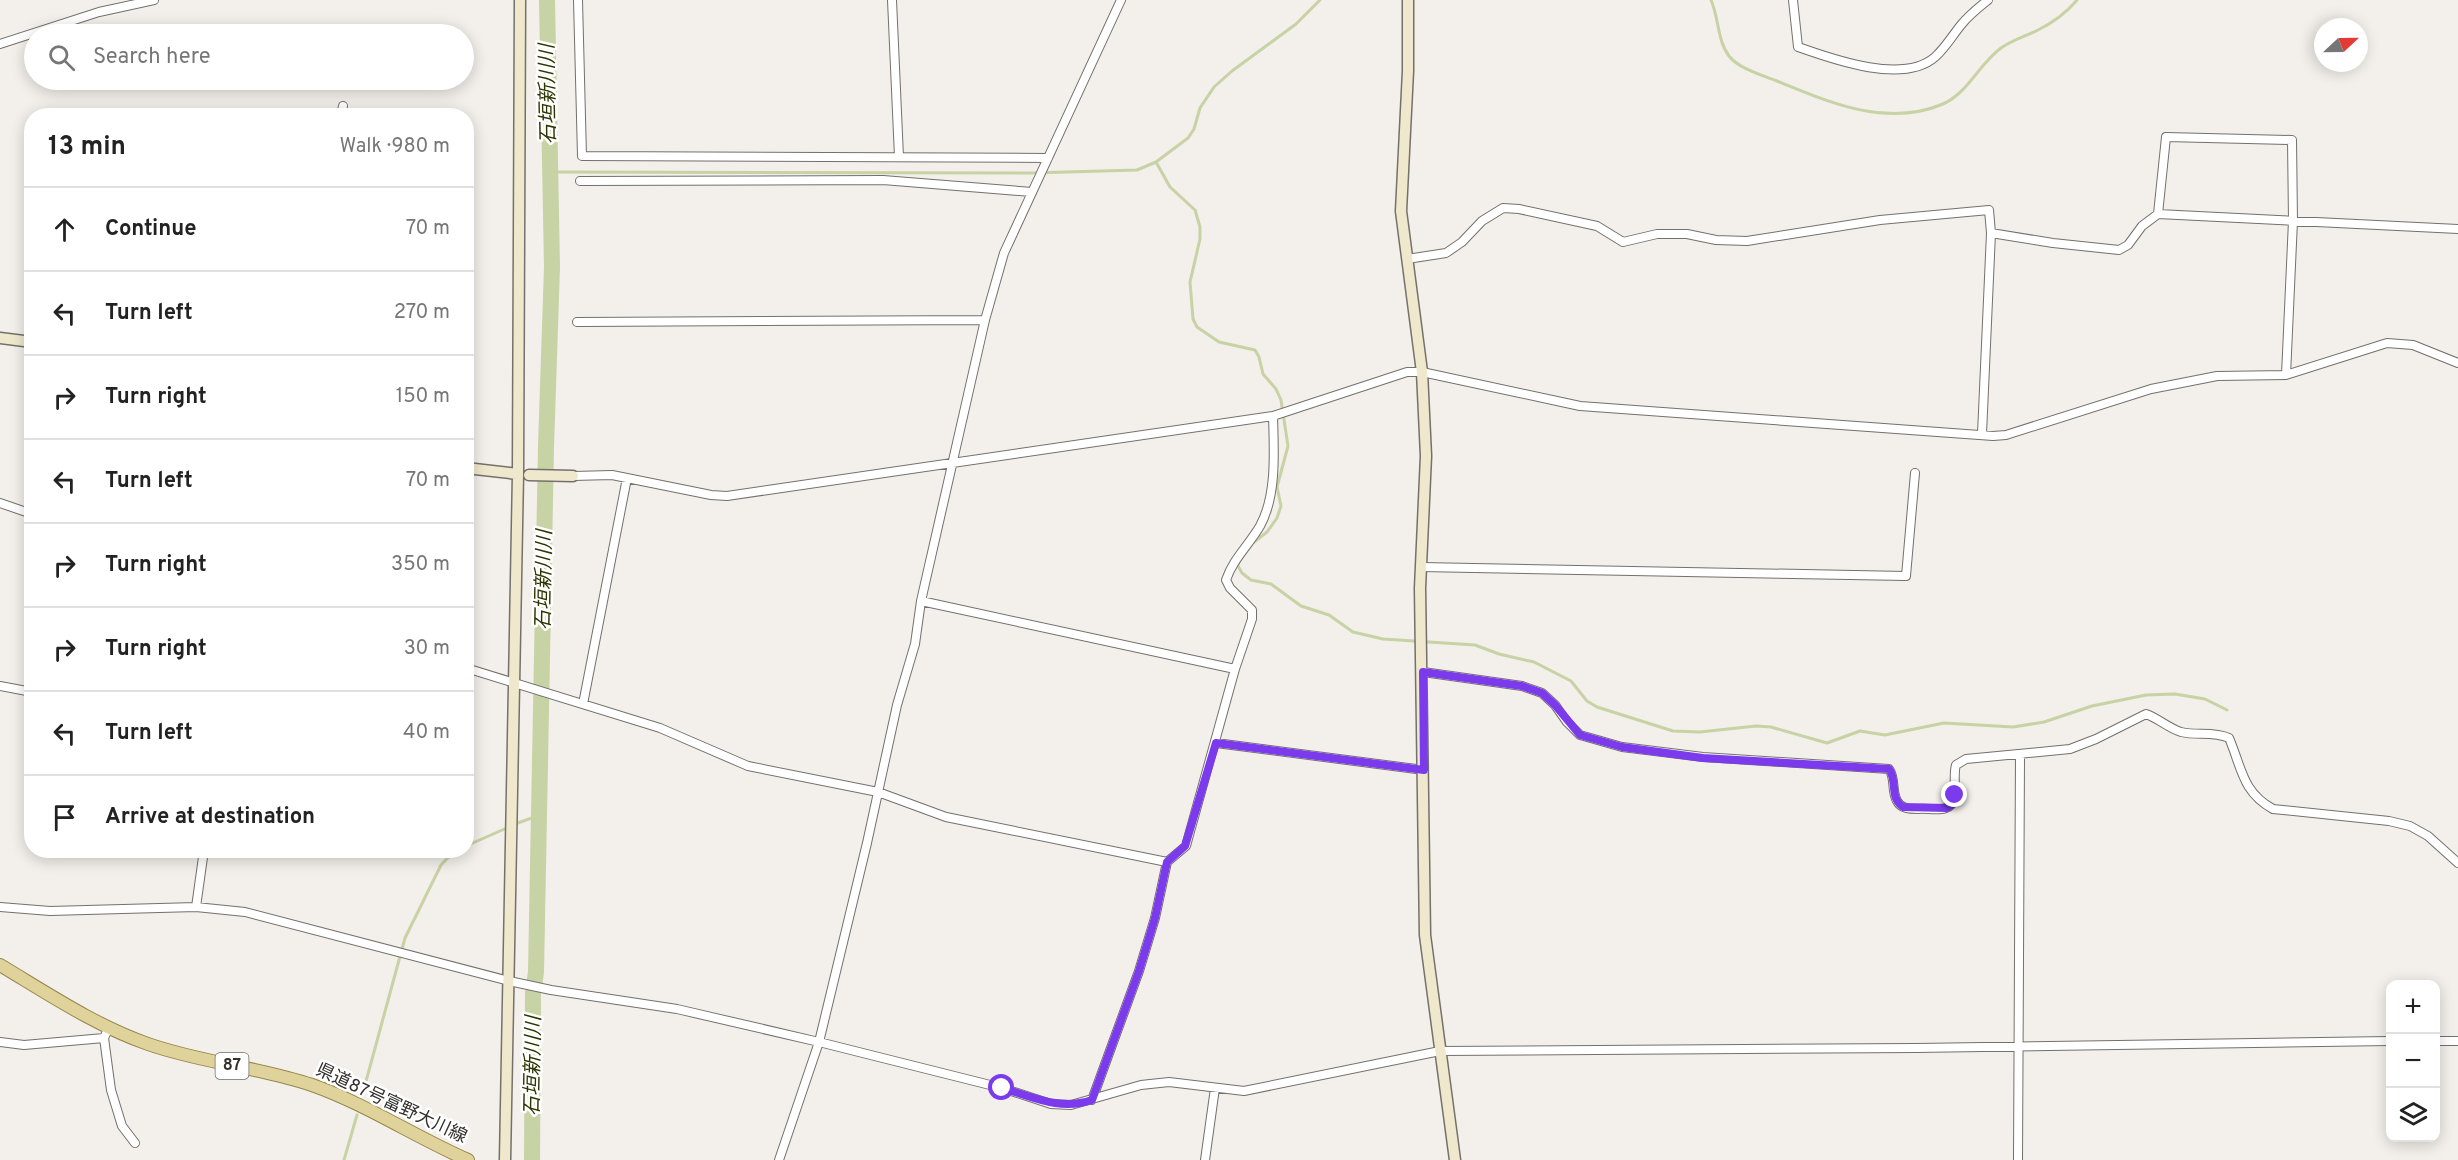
<!DOCTYPE html>
<html lang="en">
<head>
<meta charset="utf-8">
<style>
  :root { --surface:#fff; --page:#f2f2f2; --text:#222; --muted:#767676; --line:#e0e0e0 }
  body { margin:0; font-family:Overpass,"Noto Sans JP",sans-serif; background:var(--page); color:var(--text) }
  .controls { position:absolute; right:18px; bottom:18px; display:grid; overflow:hidden; border-radius:12px; box-shadow:0 3px 15px #0003 }
  .controls button { width:54px; height:54px; display:grid; place-items:center; padding:0; border:0; border-bottom:2px solid var(--line); background:var(--surface); color:var(--text); font:30px sans-serif }
  .compass { position:absolute; left:2314px; top:18px; width:54px; height:54px; border-radius:50%; background:var(--surface); box-shadow:0 3px 15px #0003; rotate:68deg }
  .stop { position:absolute; width:18px; height:18px; margin:-14px; border:4px solid #7c3aed; border-radius:50%; background:#fff }
  .stop.end { background:#7c3aed; border-color:#fff; box-shadow:0 2px 6px #0008 }
  .list { margin:0; padding:0; list-style:none }
  h2 { display:flex; justify-content:space-between; align-items:center; height:78px; margin:0; padding:0 24px; font-size:26px }
  h2 small { font-size:20px; font-weight:400; color:var(--muted) }
  .list li { display:grid; grid-template-columns:39px 1fr auto; gap:18px; align-items:center; box-sizing:border-box; height:84px; padding:0 24px; border-top:2px solid var(--line) }
  .list b { display:block; font-size:22px; white-space:nowrap }
  .list em { font-size:20px; font-style:normal; color:var(--muted) }
  .icon { flex:none; width:33px; height:33px; fill:none; stroke:currentColor; stroke-width:2; stroke-linecap:round; stroke-linejoin:round }
  .map { position:relative; flex:none; width:2458px; height:1160px; overflow:hidden }
  .search { position:absolute; background:var(--surface); box-shadow:0 3px 15px #0003; left:24px; top:24px; width:450px; height:66px; display:flex; align-items:center; gap:15px; box-sizing:border-box; padding:0 21px; border-radius:33px; color:var(--muted); font-size:22px }
  .panel { position:absolute; background:var(--surface); box-shadow:0 3px 15px #0003; left:24px; top:108px; width:450px; height:750px; border-radius:24px }
  .map>svg:first-child { display:block }
  .lines { fill:none; stroke-linecap:round; stroke-linejoin:round }
  .stream { stroke:#c7d2a5; stroke-width:3 }
  .river { stroke:#c7d2a5; stroke-width:16 }
  .street-casing { stroke:#74706c; stroke-width:10 }
  .secondary-casing { stroke:#74706c; stroke-width:13 }
  .primary-casing { stroke:#95864a; stroke-width:14 }
  .street { stroke:#fff; stroke-width:8 }
  .secondary { stroke:#efe8cd; stroke-width:10 }
  .primary { stroke:#dfd29b; stroke-width:12 }
  .route { stroke:#7c3aed; stroke-width:8 }
  .labels { text-anchor:middle; dominant-baseline:central; stroke-width:5; stroke-linejoin:round; paint-order:stroke }
  .shield { fill:#fff; stroke:#706f6d; stroke-width:1.5 }
  .shield-label { font-size:16px; font-weight:bold; fill:#32312f }
  .street-label { font-size:18px; fill:#32312f; stroke:#fff }
  .water-label { font-size:20px; font-style:italic; fill:#2d3500; stroke:#fff }
</style>
</head>
<body>
<div class="map">
<svg width="2458" height="1160" viewBox="0 0 2458 1160">
  <rect width="100%" height="100%" fill="#f3efea"/>
  <g class="lines">
    <path class="stream" d="M1711,0C1719,18 1717,40 1729,56C1739,69 1762,75 1777,81C1829,102 1886,128 1943,104C1968,93 1979,64 2001,48C2012,40 2026,36 2038,30C2052,23 2067,12 2077,0
      M1156,162L1170,187L1195,210L1200,227V239L1190,282L1193,319L1197,327L1219,342L1255,350L1259,357L1263,374L1276,389L1281,400L1288,446L1277,487L1281,506L1277,518L1267,532L1254,542
      M551,172L1031,173L1137,170L1156,162L1188,138L1194,129L1200,108L1214,87L1232,71L1296,24L1320,0
      M1239,560L1238,566L1242,573L1251,580L1271,584L1301,606L1329,615L1353,632L1383,639L1475,645L1499,654L1534,662L1571,681L1587,701L1597,707L1673,731L1700,732L1756,726L1771,727L1827,743L1860,731L1885,735L1944,723L2013,727L2044,722L2092,706L2146,695L2175,694L2205,699L2227,710
      M515,824L540,815
      M466,846L509,827
      M362,1096L405,938L441,865L455,850
      M344,1160L357,1115"/>
    <path class="river" d="M532,1160L533,993L536,972L546,447L552,267L547,0"/>
    <defs>
      <path id="street" d="M578,0L582,156L1048,158
        M892,0L899,157
        M1793,0L1798,47C1832,59 1903,85 1935,57C1946,47 1952,36 1961,25C1969,15 1978,8 1988,0
        M0,44L99,12L154,0
        M341,116L343,106
        M580,181L883,180L1032,192
        M2158,214L2166,137L2292,140L2293,221L2286,375
        M1991,233L2053,243L2119,250L2128,245L2142,226L2158,214L2458,229
        M1407,259L1446,253L1462,242L1482,221L1503,208L1519,209L1597,226L1623,242L1657,234H1687L1716,240L1747,241L1880,220L1989,210L1991,233L1982,434
        M577,322L985,320
        M573,476L612,475L711,495L727,496L1273,416L1407,372H1422L1580,406L1993,436L2006,435L2151,389L2217,376L2286,375L2387,343L2413,345L2458,363
        M0,503L32,514
        M1421,567L1906,576L1915,473
        M921,601L1235,669
        M466,668L660,728L748,766L878,792L946,817L1167,862
        M1423,672L1522,686L1542,693L1555,705L1567,722L1580,735L1622,747L1703,757L1889,769C1896,779 1891,790 1897,801C1901,809 1910,809 1918,809C1926,808 1938,811 1946,808C1960,804 1952,777 1956,765L1966,759L2070,749L2096,739L2146,714C2158,718 2168,728 2181,732C2197,736 2213,731 2229,738C2242,768 2242,792 2273,809L2389,821L2410,826L2428,836L2458,863
        M0,686L32,692
        M583,704L627,478
        M1216,743L1424,770
        M0,907L50,911L196,907L245,912L509,981L551,990L677,1009L819,1042L1002,1088L1051,1104L1071,1105L1141,1085L1169,1082L1244,1091L1440,1051L1916,1048L2390,1041
        M196,907L204,850
        M109,1027L104,1038L111,1090L122,1126L135,1143
        M2436,1041H2458
        M0,1042L24,1045L104,1038
        M1092,1100L1139,971L1155,918L1167,862L1186,846L1235,669L1252,619V610L1230,588L1226,580C1233,559 1249,545 1260,526C1277,495 1274,451 1273,416
        M779,1160L819,1042L867,843L897,705L915,644L921,601L985,320L1004,253L1121,0
        M1205,1160L1215,1088
        M2018,1160L2020,755"/>
      <path id="secondary" d="M1408,0V71L1401,211L1422,372L1426,456L1420,588L1425,935L1455,1160
        M0,338L32,342
        M466,468L518,474
        M529,475L573,476
        M505,1160L518,474L520,0"/>
      <path id="primary" d="M0,965C47,993 96,1026 148,1044C202,1063 259,1067 312,1085C366,1104 415,1137 468,1160"/>
    </defs>
    <use href="#street" class="street-casing"/>
    <use href="#secondary" class="secondary-casing"/>
    <use href="#primary" class="primary-casing"/>
    <use href="#street" class="street"/>
    <use href="#secondary" class="secondary"/>
    <use href="#primary" class="primary"/>
  </g>
  <g class="lines">
    <path class="route" d="M1002,1088C1033,1097 1060,1111 1092,1100L1139,971L1155,918L1167,862L1185,846L1216,743L1424,770L1423,672L1522,686L1542,693L1555,705L1580,735L1622,747L1703,758L1889,769C1898,781 1889,798 1903,807L1947,808L1953,804L1955,795"/>
  </g>
  <g class="labels">
    <rect class="shield" x="215.5" y="1053" width="33" height="26" rx="4.5"/>
    <g class="shield-label">
      <text x="232" y="1066">87</text>
    </g>
    <g class="street-label">
      <text transform="translate(391 1104) rotate(25)">県道87号富野大川線</text>
    </g>
    <g class="water-label">
      <text transform="translate(549 94) rotate(-91)">石垣新川川</text>
      <text transform="translate(545 580) rotate(-89)">石垣新川川</text>
      <text transform="translate(534 1066) rotate(-89)">石垣新川川</text>
    </g>
  </g>
</svg>
<div class="controls">
<button>+</button>
<button>−</button>
<button><svg class="icon" aria-label="layers" viewBox="0 0 24 24"><path d="M12 4l9 5-9 5-9-5zM3 14l9 5 9-5"/></svg></button>
</div>
<svg class="compass" viewBox="-18 -18 36 36"><path d="M0-13l5 13h-10z" fill="#e53935"/><path d="M0 13l5-13h-10z" fill="#767676"/></svg>
<div class="stop" style="left:1002px;top:1088px"></div>
<div class="stop end" style="left:1955px;top:795px"></div>
<div class="search"><svg class="icon" aria-label="search" viewBox="0 0 24 24"><circle cx="10" cy="10" r="6"/><path d="M15 15l6 6"/></svg>Search here</div>
<section class="panel">
<h2>13 min<small>Walk · 980 m</small></h2>
<ul class="list">
<li><svg class="icon" aria-label="ahead" viewBox="0 0 24 24"><path d="M12 20V5M6 11l6-6 6 6"/></svg><div><b>Continue</b></div><em>70 m</em></li>
<li><svg class="icon" aria-label="left" viewBox="0 0 24 24"><path d="M17 20v-9H6M10 6l-5 5 5 5"/></svg><div><b>Turn left</b></div><em>270 m</em></li>
<li><svg class="icon" aria-label="right" viewBox="0 0 24 24"><path d="M7 20v-9h11M14 6l5 5-5 5"/></svg><div><b>Turn right</b></div><em>150 m</em></li>
<li><svg class="icon" aria-label="left" viewBox="0 0 24 24"><path d="M17 20v-9H6M10 6l-5 5 5 5"/></svg><div><b>Turn left</b></div><em>70 m</em></li>
<li><svg class="icon" aria-label="right" viewBox="0 0 24 24"><path d="M7 20v-9h11M14 6l5 5-5 5"/></svg><div><b>Turn right</b></div><em>350 m</em></li>
<li><svg class="icon" aria-label="right" viewBox="0 0 24 24"><path d="M7 20v-9h11M14 6l5 5-5 5"/></svg><div><b>Turn right</b></div><em>30 m</em></li>
<li><svg class="icon" aria-label="left" viewBox="0 0 24 24"><path d="M17 20v-9H6M10 6l-5 5 5 5"/></svg><div><b>Turn left</b></div><em>40 m</em></li>
<li><svg class="icon" aria-label="arrive" viewBox="0 0 24 24"><path d="M6 21V4h12l-3 4 3 4H6"/></svg><div><b>Arrive at destination</b></div></li>
</ul>
</section>
</div>
</body>
</html>
